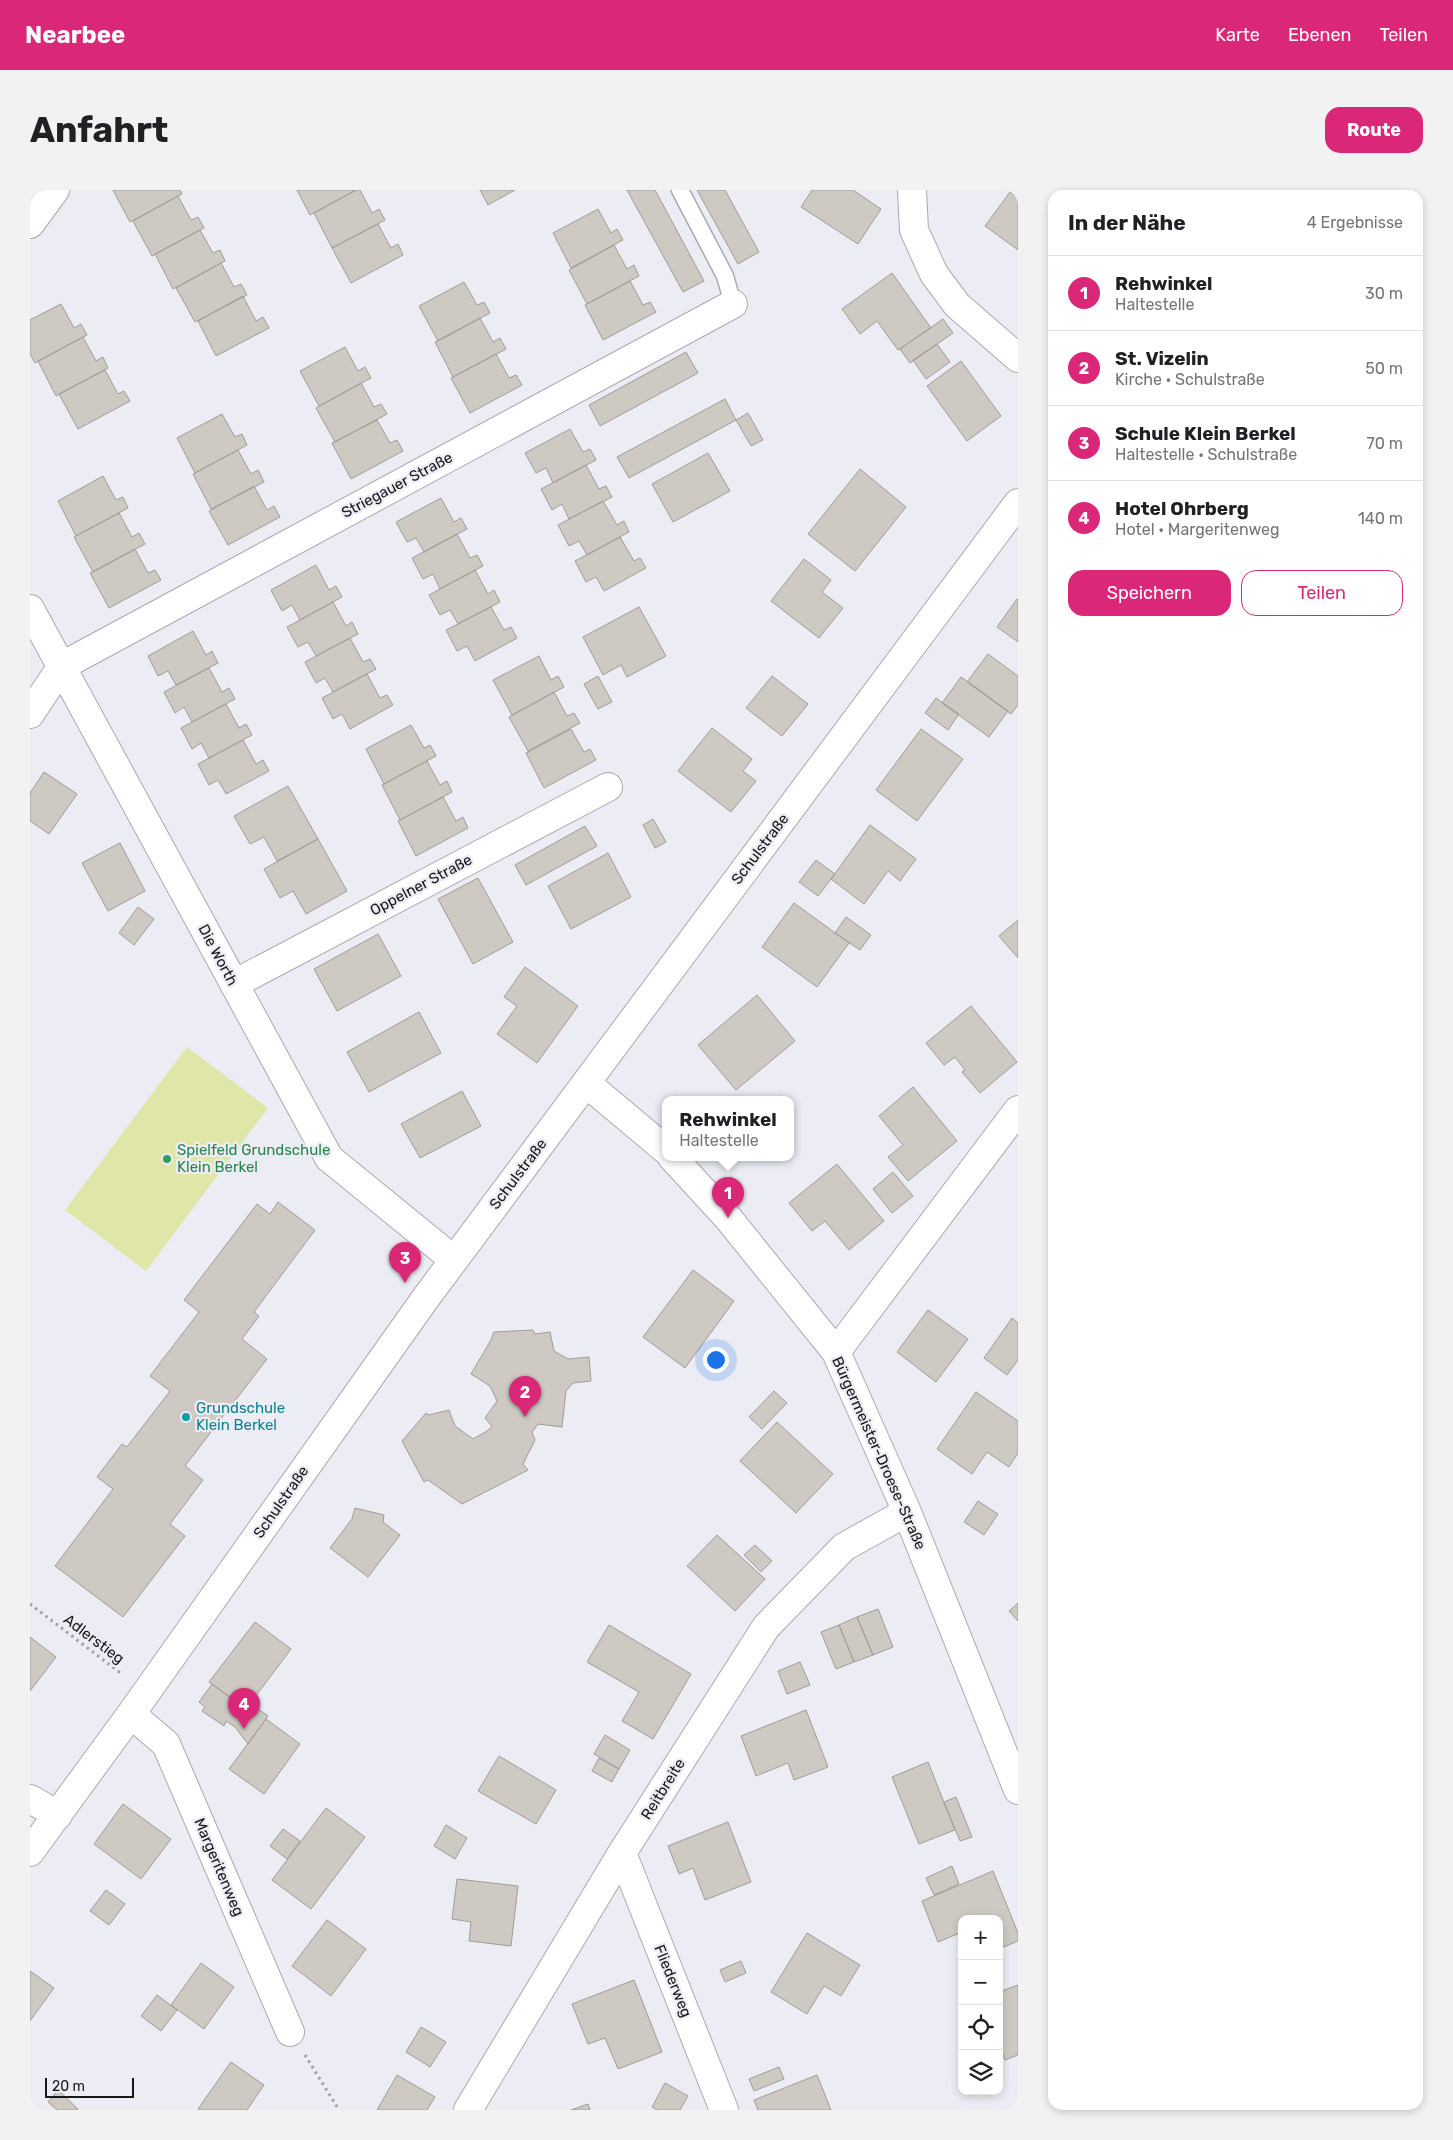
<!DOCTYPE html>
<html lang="de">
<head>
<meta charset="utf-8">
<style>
  :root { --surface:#fff; --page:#f2f2f2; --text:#202124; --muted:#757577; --line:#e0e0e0; --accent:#db2777 }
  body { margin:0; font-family:Rubik,sans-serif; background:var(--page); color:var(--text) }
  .controls { position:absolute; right:15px; bottom:15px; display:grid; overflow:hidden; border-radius:10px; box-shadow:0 2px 8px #0003 }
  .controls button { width:45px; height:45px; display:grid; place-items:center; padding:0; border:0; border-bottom:1px solid var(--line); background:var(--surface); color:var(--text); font:25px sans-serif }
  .scale { position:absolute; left:15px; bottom:12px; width:89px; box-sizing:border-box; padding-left:5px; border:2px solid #18181a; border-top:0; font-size:14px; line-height:18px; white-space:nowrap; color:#18181a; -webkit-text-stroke:4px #ecedf4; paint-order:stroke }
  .you { position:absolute; left:685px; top:1169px; width:18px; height:18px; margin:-12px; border:4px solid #fff; border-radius:50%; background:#1a73e8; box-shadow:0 0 0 8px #1a73e833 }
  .badge { display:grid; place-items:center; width:32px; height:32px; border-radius:50%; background:var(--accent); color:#fff; font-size:16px; font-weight:700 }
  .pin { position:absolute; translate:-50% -41px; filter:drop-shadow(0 1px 2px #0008) }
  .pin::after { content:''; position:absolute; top:26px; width:18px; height:15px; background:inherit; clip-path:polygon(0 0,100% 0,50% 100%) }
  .popup { position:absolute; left:632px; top:906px; width:132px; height:65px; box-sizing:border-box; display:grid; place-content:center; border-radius:10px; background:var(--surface); filter:drop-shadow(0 1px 4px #0005); font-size:16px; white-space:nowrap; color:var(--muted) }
  .popup b { font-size:19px; color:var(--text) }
  .popup::after { content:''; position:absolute; left:50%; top:100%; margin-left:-10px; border:10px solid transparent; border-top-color:var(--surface) }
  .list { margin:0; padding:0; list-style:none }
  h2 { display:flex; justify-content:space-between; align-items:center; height:65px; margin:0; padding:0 20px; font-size:21px }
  h2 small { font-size:16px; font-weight:400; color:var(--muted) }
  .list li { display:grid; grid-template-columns:32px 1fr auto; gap:15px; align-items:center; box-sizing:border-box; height:75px; padding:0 20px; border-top:1px solid var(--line) }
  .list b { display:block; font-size:19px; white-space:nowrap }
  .list p { margin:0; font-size:16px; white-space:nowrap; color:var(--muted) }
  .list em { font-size:16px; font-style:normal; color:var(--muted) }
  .actions { display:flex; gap:10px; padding:15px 20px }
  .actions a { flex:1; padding:11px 0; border:1px solid var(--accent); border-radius:15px; text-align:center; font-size:18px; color:var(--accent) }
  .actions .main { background:var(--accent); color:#fff }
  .icon { flex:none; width:28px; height:28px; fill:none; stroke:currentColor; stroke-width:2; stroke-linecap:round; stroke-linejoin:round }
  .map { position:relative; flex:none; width:988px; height:1920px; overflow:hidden; border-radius:15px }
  header { display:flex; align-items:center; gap:30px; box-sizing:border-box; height:70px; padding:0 25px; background:var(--accent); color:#fff }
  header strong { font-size:24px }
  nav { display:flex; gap:28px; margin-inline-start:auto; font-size:18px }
  .intro { display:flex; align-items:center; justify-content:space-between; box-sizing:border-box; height:120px; padding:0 30px }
  h1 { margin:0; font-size:35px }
  .button { padding:12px 22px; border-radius:15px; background:var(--accent); color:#fff; font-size:18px; font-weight:700 }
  main { display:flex; gap:30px; padding:0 30px }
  aside { flex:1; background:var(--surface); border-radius:15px; box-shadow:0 2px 8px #0003 }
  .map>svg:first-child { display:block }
  .green { fill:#dfe6a7 }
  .building { fill:#cecac3; stroke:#a09c96 }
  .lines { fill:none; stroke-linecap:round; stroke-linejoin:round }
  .lane-casing { stroke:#a9aab1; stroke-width:19 }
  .street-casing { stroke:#a9aab1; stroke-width:30 }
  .path { stroke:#9fa0a5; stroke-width:3; stroke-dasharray:2.5 4; stroke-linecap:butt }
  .lane { stroke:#fff; stroke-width:16 }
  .street { stroke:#fff; stroke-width:28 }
  .leisure-dot { fill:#2e9e5b; stroke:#ecedf4; stroke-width:2 }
  .culture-dot { fill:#0f9aa8; stroke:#ecedf4; stroke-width:2 }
  .labels { text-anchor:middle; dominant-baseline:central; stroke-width:4.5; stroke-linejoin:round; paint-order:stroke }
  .street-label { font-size:15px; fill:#18181a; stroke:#ecedf4 }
  .leisure-label { font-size:15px; fill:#27864d; stroke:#ecedf4; text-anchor:start }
  .culture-label { font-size:15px; fill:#0d838f; stroke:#ecedf4; text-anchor:start }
</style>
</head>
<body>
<header>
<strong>Nearbee</strong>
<nav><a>Karte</a><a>Ebenen</a><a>Teilen</a></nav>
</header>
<div class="intro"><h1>Anfahrt</h1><a class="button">Route</a></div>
<main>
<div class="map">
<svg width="988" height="1920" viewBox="0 0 988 1920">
  <rect width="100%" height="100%" fill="#ecedf4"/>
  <path class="green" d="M157,857L238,918L116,1081L35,1020Z"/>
  <path class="building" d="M83,0H150L152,4L100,32Z
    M267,0H326L280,25Z
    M326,0H330L342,23L349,19L355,30L302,58L284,23Z
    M450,0H485L458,15Z
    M597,0H625L674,91L653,102Z
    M667,0H695L729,62L708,74Z
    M782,0H823L851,19L828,54L771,17Z
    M980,2L988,8V60L955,36Z
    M148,6L161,30L168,27L174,38L122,66L103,31Z
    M568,19L581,43L587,39L593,50L541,78L523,43Z
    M348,34L361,58L368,54L373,65L321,93L302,58Z
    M170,40L183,63L190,60L195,71L143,99L125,64Z
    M584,55L597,79L604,75L609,86L557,114L539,80Z
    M191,73L204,97L211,94L217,105L165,132L146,98Z
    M862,83L901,138L868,160L847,131L830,144L812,119Z
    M600,91L613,115L620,112L626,122L573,150L555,115Z
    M434,92L447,115L454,112L460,123L408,151L389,116Z
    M213,106L226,131L233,127L239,138L186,166L168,131Z
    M31,114L44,138L51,134L57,145L5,173L0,164V130Z
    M450,128L463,152L470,148L476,159L423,187L405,152Z
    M913,129L923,143L880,173L870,159Z
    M53,147L66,171L73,167L78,178L26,206L8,171Z
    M907,154L920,172L896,189L883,170Z
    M315,157L328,181L335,177L341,188L289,216L270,181Z
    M656,162L668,183L570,236L559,215Z
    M466,164L479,188L486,185L492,195L440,223L421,188Z
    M931,171L971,226L937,251L897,196Z
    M75,180L88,204L94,201L100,211L48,239L29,204Z
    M331,193L344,217L351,214L357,224L305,252L286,218Z
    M695,209L706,230L599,288L587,267Z
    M718,223L733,250L721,256L706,230Z
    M192,224L205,247L212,244L217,255L165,283L147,248Z
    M347,230L360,253L367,250L373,261L321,289L302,253Z
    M540,239L553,262L560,259L566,270L523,293L516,278L506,283L495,263Z
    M208,260L221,284L228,280L234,292L181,319L163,284Z
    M678,263L700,301L643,332L622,294Z
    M556,275L569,299L576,296L582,307L539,329L532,314L522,320L511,299Z
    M830,279L876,317L825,381L778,344Z
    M73,286L86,310L93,307L98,318L46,346L28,311Z
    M224,296L237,320L244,316L250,327L198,355L179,321Z
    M411,308L424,332L431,328L437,339L394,362L386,348L377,352L366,332Z
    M573,311L587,335L594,331L599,342L557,365L549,351L539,356L528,335Z
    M89,323L102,347L109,343L115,354L63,382L44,347Z
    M427,344L440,368L447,365L453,376L410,399L403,384L393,389L382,368Z
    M590,347L604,371L610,368L616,378L574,401L566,387L556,392L545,371Z
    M105,359L118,383L125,380L131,390L79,418L60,383Z
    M774,369L801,390L792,402L813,418L789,448L741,411Z
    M286,375L299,400L306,396L312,407L270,430L262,415L252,421L241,400Z
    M445,380L458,404L464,400L470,412L428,434L420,420L410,425L399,405Z
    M987,409L988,410V452L967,437Z
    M303,412L316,436L322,432L328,444L286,466L278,452L268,457L257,437Z
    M461,417L474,440L481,437L487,448L445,471L437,456L427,461L416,440Z
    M609,417L636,466L597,487L591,475L573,485L553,447Z
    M163,441L176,465L182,461L188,473L146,495L138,481L128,486L118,466Z
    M320,448L333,472L340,469L346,479L303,502L295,488L286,493L275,472Z
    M958,464L988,486V515L981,524L937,492Z
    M509,466L521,490L528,486L534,497L482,525L463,490Z
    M179,478L192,502L199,498L205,509L162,532L154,517L145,523L134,502Z
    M337,484L350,508L357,505L363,515L320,539L312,524L303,529L292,508Z
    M568,486L582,512L568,519L554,494Z
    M742,486L778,514L752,546L716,518Z
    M931,487L978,521L959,547L912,513Z
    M524,502L537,526L544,523L550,533L498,561L479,527Z
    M906,508L929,524L918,540L895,523Z
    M196,514L209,538L216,534L222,545L179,568L171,553L162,559L151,538Z
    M381,535L394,558L400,555L406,566L354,594L336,559Z
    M682,538L722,569L713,581L726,591L701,622L648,581Z
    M541,539L554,562L560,559L566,570L514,598L496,563Z
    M891,539L933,569L887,631L846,600Z
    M213,550L226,574L233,570L239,581L196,604L188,590L179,595L168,574Z
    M397,571L410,595L417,591L422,602L370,630L352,595Z
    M14,582L47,604L19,644L0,631V603Z
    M258,596L288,649L247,671L234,647L220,654L204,626Z
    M413,607L426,631L433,627L438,638L386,666L368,631Z
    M623,629L636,652L625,658L613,635Z
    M840,635L886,669L870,691L858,681L834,714L801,689Z
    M555,636L567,656L496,695L485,675Z
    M288,649L317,701L276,724L263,701L250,708L234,679Z
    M90,653L115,701L78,721L52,673Z
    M578,663L601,707L541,739L518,696Z
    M786,670L805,684L788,706L769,692Z
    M448,688L483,752L443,774L408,709Z
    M764,713L819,753L787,797L732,757Z
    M108,717L124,729L104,755L89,743Z
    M816,727L841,745L830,760L805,743Z
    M988,730V768L969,746Z
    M348,744L371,786L307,821L284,779Z
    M495,777L548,816L507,873L467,844L487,816L474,807Z
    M727,805L765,851L706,900L668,855Z
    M941,816L987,872L950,903L932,882L935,880L925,867L914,875L896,853Z
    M389,822L411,863L339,902L317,862Z
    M883,897L927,951L878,991L858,967L873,955L849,926Z
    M432,901L451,936L390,968L371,934Z
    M807,974L854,1031L819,1060L795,1031L782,1041L759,1013Z
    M863,982L883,1006L862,1023L843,999Z
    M248,1012L285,1040L224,1122L229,1126L212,1149L237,1169L155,1276L173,1290L140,1334L155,1346L93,1427L25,1376L83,1299L67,1287L92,1254L97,1257L140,1201L120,1186L169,1122L154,1110L227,1014L240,1024Z
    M663,1080L704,1111L655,1178L613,1147Z
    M898,1120L938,1149L906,1192L867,1162Z
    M982,1128L988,1133V1170L977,1185L954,1168Z
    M503,1140L505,1144L520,1142L524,1161L538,1169L559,1167L561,1191L543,1193L536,1201L532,1237L508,1234L502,1242L505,1250L493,1274L498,1280L432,1314L398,1290L394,1292L372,1251L396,1223L399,1225L419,1220L425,1236L443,1249L457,1241L462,1236L455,1228L467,1211L460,1196L441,1184L461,1150L464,1142Z
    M744,1201L757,1213L732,1239L719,1227Z
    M946,1202L988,1231V1263L979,1277L957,1262L942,1284L907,1259Z
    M747,1232L803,1284L766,1323L710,1271Z
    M948,1311L968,1324L954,1345L934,1332Z
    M325,1318L354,1325L353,1332L370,1345L338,1387L300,1358L322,1329Z
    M687,1345L735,1389L705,1421L657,1376Z
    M725,1355L742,1371L731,1382L714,1365Z
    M988,1413V1431L979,1421Z
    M848,1419L863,1457L843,1465L827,1427Z
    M827,1427L843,1465L824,1472L809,1435Z
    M225,1432L261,1459L216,1519L179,1492Z
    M579,1435L661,1484L623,1549L592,1531L609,1502L557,1472Z
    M809,1435L824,1472L806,1479L791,1442Z
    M0,1447L26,1467L0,1501Z
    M770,1472L780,1495L757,1504L748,1481Z
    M182,1494L216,1519L220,1513L238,1526L218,1554L205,1537L196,1531L194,1536L172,1521L175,1517L169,1512Z
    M776,1520L798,1577L764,1590L758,1573L726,1586L711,1546Z
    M236,1529L270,1554L234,1604L199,1579Z
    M575,1545L600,1560L589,1579L564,1564Z
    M469,1566L526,1600L506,1634L448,1601Z
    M569,1568L589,1579L582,1592L562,1581Z
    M898,1572L925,1640L889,1654L862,1587Z
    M926,1607L942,1647L930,1651L914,1612Z
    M93,1614L141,1649L111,1689L64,1654Z
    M296,1618L335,1647L281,1719L242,1690Z
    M698,1632L721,1692L675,1710L663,1678L649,1684L638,1656Z
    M416,1635L437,1648L425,1669L404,1656Z
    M253,1639L270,1651L257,1669L240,1656Z
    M922,1676L929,1694L904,1705L896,1688Z
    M963,1681L988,1743V1751L969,1759V1729H932V1742L908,1752L892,1711Z
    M427,1689L488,1696L481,1756L439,1751L441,1732L422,1729Z
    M76,1700L95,1714L79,1735L60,1721Z
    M297,1730L336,1759L301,1806L262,1776Z
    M777,1743L830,1775L811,1806L794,1796L777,1824L741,1802Z
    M711,1771L716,1783L695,1792L690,1780Z
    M171,1773L204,1797L174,1839L141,1815Z
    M0,1781L24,1798L0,1831Z
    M604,1790L632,1862L588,1879L575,1848L558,1854L542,1814Z
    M988,1795V1865L975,1870L969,1855V1802Z
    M127,1805L147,1820L131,1841L111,1826Z
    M391,1837L416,1852L400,1877L376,1862Z
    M201,1872L234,1895L217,1920H170L168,1919Z
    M749,1877L754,1889L724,1901L719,1889Z
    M367,1885L405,1907L397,1920H347Z
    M787,1885L801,1920H728L724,1910Z
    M635,1893L658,1906L650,1920H627L622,1917Z
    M28,1900L48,1919L47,1920H27L18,1912Z
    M558,1914L560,1920H541Z"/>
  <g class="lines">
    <defs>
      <path id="lane" d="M650,0L695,86L703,114"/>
      <path id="street" d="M882,0L884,40L904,84L927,115L988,168
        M0,34L25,0
        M0,419L299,968L424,1070
        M0,524L32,476L703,114
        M204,794L578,597
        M556,893L636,960
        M642,967L698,1028L806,1162L877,1322L988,1600
        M806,1162L988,920
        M101,1524L136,1554L260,1842
        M0,1609L28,1625
        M0,1662L101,1524L395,1109L988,313
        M592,1663L694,1920
        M438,1920L592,1663L736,1437L814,1357L877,1322"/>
    </defs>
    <use href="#lane" class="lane-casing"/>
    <use href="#street" class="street-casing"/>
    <path class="path" d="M0,1414L93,1485
      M275,1865L309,1920"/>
    <use href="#lane" class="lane"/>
    <use href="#street" class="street"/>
  </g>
  <circle class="leisure-dot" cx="137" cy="969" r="5"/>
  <circle class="culture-dot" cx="156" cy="1227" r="5"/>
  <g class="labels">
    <g class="street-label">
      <text transform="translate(367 295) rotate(-28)">Striegauer Straße</text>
      <text transform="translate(730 659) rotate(-53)">Schulstraße</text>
      <text transform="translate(391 695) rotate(-28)">Oppelner Straße</text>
      <text transform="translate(188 765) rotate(62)">Die Worth</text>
      <text transform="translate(488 984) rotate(-53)">Schulstraße</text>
      <text transform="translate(849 1263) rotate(66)">Bürgermeister-Droese-Straße</text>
      <text transform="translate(251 1312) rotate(-55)">Schulstraße</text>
      <text transform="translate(64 1449) rotate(37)">Adlerstieg</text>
      <text transform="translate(633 1599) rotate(-58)">Reitbreite</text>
      <text transform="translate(189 1677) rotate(67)">Margeritenweg</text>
      <text transform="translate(643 1791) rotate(68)">Fliederweg</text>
    </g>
    <g class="leisure-label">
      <text x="147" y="960">Spielfeld Grundschule<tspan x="147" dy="17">Klein Berkel</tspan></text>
    </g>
    <g class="culture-label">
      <text x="166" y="1218">Grundschule<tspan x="166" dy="17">Klein Berkel</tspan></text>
    </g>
  </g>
</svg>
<div class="controls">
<button>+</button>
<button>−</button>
<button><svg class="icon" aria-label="locate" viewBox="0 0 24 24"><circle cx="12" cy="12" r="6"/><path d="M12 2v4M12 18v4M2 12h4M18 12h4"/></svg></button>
<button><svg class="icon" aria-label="layers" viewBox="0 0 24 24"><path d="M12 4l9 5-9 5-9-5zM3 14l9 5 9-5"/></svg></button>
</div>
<div class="scale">20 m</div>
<div class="you"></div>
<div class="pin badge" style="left:698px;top:1028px">1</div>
<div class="popup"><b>Rehwinkel</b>Haltestelle</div>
<div class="pin badge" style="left:495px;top:1227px">2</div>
<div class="pin badge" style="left:375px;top:1093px">3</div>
<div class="pin badge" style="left:214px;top:1539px">4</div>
</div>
<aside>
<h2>In der Nähe<small>4 Ergebnisse</small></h2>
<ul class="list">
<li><span class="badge">1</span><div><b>Rehwinkel</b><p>Haltestelle</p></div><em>30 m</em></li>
<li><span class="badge">2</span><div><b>St. Vizelin</b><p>Kirche · Schulstraße</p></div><em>50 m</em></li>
<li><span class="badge">3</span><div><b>Schule Klein Berkel</b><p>Haltestelle · Schulstraße</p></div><em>70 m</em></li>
<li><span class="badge">4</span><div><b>Hotel Ohrberg</b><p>Hotel · Margeritenweg</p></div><em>140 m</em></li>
</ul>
<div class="actions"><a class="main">Speichern</a><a>Teilen</a></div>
</aside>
</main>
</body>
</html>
